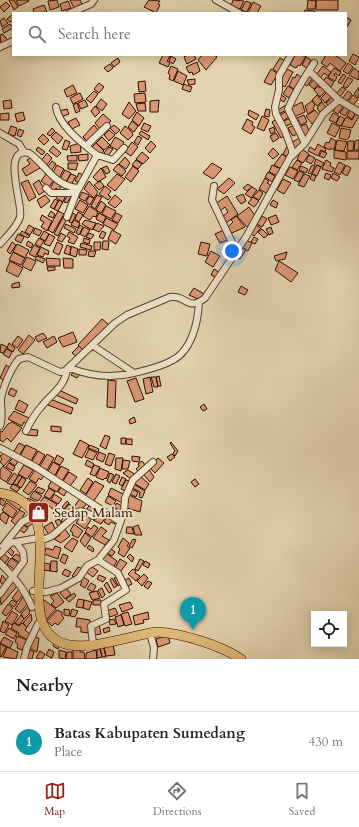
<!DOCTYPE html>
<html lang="en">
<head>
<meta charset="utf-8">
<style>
  :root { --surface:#fff; --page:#f6f6f6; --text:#202124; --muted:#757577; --line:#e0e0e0; --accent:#8f2418 }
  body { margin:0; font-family:Cardo,serif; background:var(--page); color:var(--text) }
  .controls { position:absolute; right:12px; bottom:12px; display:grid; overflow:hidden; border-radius:0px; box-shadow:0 2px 10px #0003 }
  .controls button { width:36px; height:36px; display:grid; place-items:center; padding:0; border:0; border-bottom:1px solid var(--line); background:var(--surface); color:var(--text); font:20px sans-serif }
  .you { position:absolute; left:232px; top:251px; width:14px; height:14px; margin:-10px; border:3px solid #fff; border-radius:50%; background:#1a73e8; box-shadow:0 0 0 6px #1a73e833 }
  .badge { display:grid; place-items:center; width:26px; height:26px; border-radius:50%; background:var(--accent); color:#fff; font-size:13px; font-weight:700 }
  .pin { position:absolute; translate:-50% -33px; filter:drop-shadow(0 1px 2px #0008) }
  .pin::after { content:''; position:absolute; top:21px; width:14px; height:12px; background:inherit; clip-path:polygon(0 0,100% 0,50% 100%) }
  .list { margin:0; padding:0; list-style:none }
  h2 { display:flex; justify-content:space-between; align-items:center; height:52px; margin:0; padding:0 16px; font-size:17px }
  h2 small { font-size:13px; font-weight:400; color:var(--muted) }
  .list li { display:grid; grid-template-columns:26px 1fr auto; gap:12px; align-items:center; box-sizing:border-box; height:60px; padding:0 16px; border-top:1px solid var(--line) }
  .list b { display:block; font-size:15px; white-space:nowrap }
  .list p { margin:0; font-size:13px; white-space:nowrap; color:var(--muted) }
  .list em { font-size:13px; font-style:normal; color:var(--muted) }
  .icon { flex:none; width:22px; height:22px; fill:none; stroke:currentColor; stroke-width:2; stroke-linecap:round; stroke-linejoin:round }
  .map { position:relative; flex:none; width:359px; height:659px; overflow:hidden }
  .search { position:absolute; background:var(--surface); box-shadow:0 2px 10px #0003; left:12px; right:12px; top:12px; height:44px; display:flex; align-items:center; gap:10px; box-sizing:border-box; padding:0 14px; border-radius:0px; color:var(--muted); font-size:15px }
  .sheet { height:112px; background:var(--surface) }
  nav { display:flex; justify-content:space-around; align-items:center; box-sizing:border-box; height:56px; border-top:1px solid var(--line); background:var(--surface); font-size:11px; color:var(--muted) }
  nav a { display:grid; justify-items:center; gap:2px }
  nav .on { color:var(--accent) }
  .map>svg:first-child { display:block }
  .building { fill:#da9773; stroke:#2d0e00 }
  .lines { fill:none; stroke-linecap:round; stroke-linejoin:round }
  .minor-casing { stroke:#5a402c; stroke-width:8 }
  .primary-casing { stroke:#2d0e00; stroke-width:10 }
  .minor { stroke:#ede3cb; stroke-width:6 }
  .primary { stroke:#e2ba78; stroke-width:9 }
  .labels { text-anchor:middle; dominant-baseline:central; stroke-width:3.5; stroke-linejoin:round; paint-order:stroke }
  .poi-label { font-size:14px; fill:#2d0e00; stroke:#ede3cb; text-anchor:start }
</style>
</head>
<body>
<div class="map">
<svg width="359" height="659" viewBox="0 0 359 659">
  <rect width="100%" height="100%" fill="#e3d4af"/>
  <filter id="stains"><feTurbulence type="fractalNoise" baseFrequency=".005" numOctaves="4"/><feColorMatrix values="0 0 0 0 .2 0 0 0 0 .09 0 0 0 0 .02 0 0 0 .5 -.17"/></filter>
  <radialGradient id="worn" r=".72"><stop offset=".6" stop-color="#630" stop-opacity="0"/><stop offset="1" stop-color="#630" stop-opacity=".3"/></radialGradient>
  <path class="building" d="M9,0H14L18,7L14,10Z
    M16,0H28L29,1L19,6Z
    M57,0L59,7L50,10L48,1Z
    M70,0H80L82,4L74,8Z
    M149,0L160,1L158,4L160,5L156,13L144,7Z
    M233,0L244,1L240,9L231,6Z
    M308,0L316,1L315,9H307Z
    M316,0H338V10H316Z
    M68,1L71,8L62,11L60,4Z
    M246,1L251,3L247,12L241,10Z
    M6,2L10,6L4,12L0,7Z
    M253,2L261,6L257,13H248Z
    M44,5L47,12L34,13L33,9Z
    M305,10L315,11V13H304Z
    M13,14V20L10,22L7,19Z
    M346,17L351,20L347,27H346Z
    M4,18L8,23L2,27L0,21Z
    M10,24L13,28L4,33L2,29Z
    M3,34L8,41L1,45L0,35Z
    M353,54L359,57L355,65L349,61Z
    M163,55L170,56L167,61L170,63L168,67L159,63Z
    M188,55H194L196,59L187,64L184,57Z
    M202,55H214L217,57L206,70L198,60Z
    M295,55L306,56L300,66L298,65L296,68L290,65Z
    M326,55H335L346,63L340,71L330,63L327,67L321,63Z
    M171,56L176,59L173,64L169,61Z
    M306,57L311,60L307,68L302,65Z
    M118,58L120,62L114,67L111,63Z
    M280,58L285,61L278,73L273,69Z
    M197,62L200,71L193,75L192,72L189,73L186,67Z
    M348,63L353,67L348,74L343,71Z
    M110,64L113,68L108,72L104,68Z
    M171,66L178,69L173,81L169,79L170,75L168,73Z
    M323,66L331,72L328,76L324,73L320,79L316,75Z
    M334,68L341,72L339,76L335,73L334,75L337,77L335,81L328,77Z
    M354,68L359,72L358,80L349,75Z
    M271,69L278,74L271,85L264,82Z
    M287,69L293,72L285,87L279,84Z
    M178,71L187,76L183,85L174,81Z
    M297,74L302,78L296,90L289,86L293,77L295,78Z
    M309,74L313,78L307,86L303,83Z
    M343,74L346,76L341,84L338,82Z
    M326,77L334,82L330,88L322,83Z
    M348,77L353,80L347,88L343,86Z
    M315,78L319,83L314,89L309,85Z
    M195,79V84L189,85L187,80Z
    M145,81L146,91L139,92L138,82Z
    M99,83L104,87L99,93L94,89Z
    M184,84L192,87L190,92L182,89Z
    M73,85L77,93L67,97L64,90Z
    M288,86L294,90L289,98L283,94Z
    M318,86L320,88L322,86L327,90L320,97L314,90Z
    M342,87L346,89L339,98L335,95Z
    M359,87V98L354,94Z
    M94,91L98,94L91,103L86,99Z
    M328,91L332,96L325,103L321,98Z
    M348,91L352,94L346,103L342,99Z
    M80,93L83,99L73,104L70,98Z
    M145,93L146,102L135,103L134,94Z
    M281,95L286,98L284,102L279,99Z
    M317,95L322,101L317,106L312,100Z
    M353,95L358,99L352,107L347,104Z
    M333,97L337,101L329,108L326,103Z
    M101,99L107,104L102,111L96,106Z
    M11,100L12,108L4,109L3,101Z
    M85,100L88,106L81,109L78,103Z
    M159,100L158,112H150V101Z
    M312,101L315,105L313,108L314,110L308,114L305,106Z
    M129,102L136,111L129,119L122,114Z
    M302,102L305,112L294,117L290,108Z
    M322,102L327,109L321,114L317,108Z
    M339,102L344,105L338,114L333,111Z
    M77,103L80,111L76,113L73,105Z
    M145,103L146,111H138L136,104Z
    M286,105L288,109L279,114L278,110Z
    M95,106L100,112L95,117L91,111Z
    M345,106L350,108L345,116L340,113Z
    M67,109L69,114L61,117L59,111Z
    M266,109L270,110L269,117L264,116Z
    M351,109L356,112L352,119L347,116Z
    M249,110L259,115L256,120L248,115Z
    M315,110L319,115L317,120L312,124L306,116Z
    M287,111L290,116L283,121L280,115Z
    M23,112L25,120L17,122L15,114Z
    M137,112L144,118L139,126L132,120Z
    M9,113V120H0V114Z
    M333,113L339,116L336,123L329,120Z
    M356,113L359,116L352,128L341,126L346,117L352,120Z
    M103,114L111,121L101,130L95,123Z
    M304,115L307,122L301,125L297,118Z
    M262,116L269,120L264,131L257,128Z
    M340,116L345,119L341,126L336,124Z
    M76,118L80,125L72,129L68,122Z
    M291,118L293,123L286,126L283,121Z
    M247,119L253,122L252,125L255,127L251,134L242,129Z
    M277,119L285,136L281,138L272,122Z
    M132,121L138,126L134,132L128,127Z
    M144,123L151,126L148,132L141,129Z
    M332,123L340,127L335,137L327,133Z
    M306,124L310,133L305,138L299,127Z
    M94,125L100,132L88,142L83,137Z
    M114,125L120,130L116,134L110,128Z
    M294,125L299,133L293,136L288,128Z
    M11,126L17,128L15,136L8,134Z
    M125,126L132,132L133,135L128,140L120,133Z
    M274,127L275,132L271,134L269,129Z
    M52,128L55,131L50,136L47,134Z
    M341,128L351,130L349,138L346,140L339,138Z
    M19,129L24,131L21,137L17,135Z
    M109,130L115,135L109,141L104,135Z
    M141,131L150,136L148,140L139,134Z
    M56,132L63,138L58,144L51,137Z
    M276,133L279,138L273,142L270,136Z
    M43,134L49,140L44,145L38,139Z
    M138,136L142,138L138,145L134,142Z
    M102,137L110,145L104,150L96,143Z
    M115,137L124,142L119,151L110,146Z
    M299,138L302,145L294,150L291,143Z
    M331,138L336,141L334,150L331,148L330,150L324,147L326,142L329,143Z
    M65,140L70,142L67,150L62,149Z
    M337,140L347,142L344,151L335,150Z
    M359,140V150H354L355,141Z
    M151,141L156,146L150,153L145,148Z
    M348,141H354L353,151L347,150Z
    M132,142L138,147L131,156L125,152Z
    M80,143L81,152L71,153L70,146Z
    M96,143L104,151L100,155L91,148Z
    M318,144L326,149L325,152L321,150L318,156L308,151L310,147L315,150Z
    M53,146L61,153L57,157L49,151Z
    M38,147L45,152L42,155L36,150Z
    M109,147L113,149L108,156L104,153Z
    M287,147L291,152L288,157L283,154Z
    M273,148L279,154L273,159L268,154Z
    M302,149L309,154L303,163L297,159Z
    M334,150L346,152V160L334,158Z
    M322,151L327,153L324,158L319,156Z
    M347,151H359V159H347Z
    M142,152L149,158L143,164L136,159Z
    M47,153L52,158L46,166L40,162Z
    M88,154V160L79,161L78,155Z
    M282,154L288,158L282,169L274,165Z
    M77,155V161H68L67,156Z
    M309,155L315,158L311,164L306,161Z
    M32,157L40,168L26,176L22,169L30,164L27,160Z
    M125,157L130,163L126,169L119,164Z
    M316,159L324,163L321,167L314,164Z
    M136,160L142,164L138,169L132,165Z
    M297,160L302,163L297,170L292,167Z
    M326,160L331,163L330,166L334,168L332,172L322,169Z
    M52,161L56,164L51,171L47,168Z
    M339,162L345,165L340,175L334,172Z
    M68,163H78L76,170L68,169Z
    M212,163L222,169L213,179L203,173Z
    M118,164L126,171L122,176L113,170Z
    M57,165L64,169L59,178L52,174Z
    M272,165L281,169L278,176L269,172Z
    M312,165L315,166L311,174L308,173Z
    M317,165L321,167L317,176L312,174Z
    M346,165L351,168L347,176L342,173Z
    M107,166L110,172L106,174L102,168Z
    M133,166L139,171L131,182L125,177Z
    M301,166L308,169L306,173L299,170Z
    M290,167L298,171L293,179L285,175Z
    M101,168L106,177L98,182L93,177Z
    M65,170L71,173L66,182L60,179Z
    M299,171L304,173L299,182L294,180Z
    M268,172L275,176L272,182L265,177Z
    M79,173L84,175L79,183L75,181Z
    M326,173L331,175L329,180L324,178Z
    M333,173L340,177L337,181L331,178Z
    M46,174L54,180L49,187L41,181Z
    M71,174L76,176L71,185L66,182Z
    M117,174L125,179L115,191L107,185Z
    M304,174L310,176L304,187L298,185Z
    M312,174L316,176L314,181L310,179Z
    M229,178L235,183L224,194L217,189Z
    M265,178L269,181L267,183L273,186L268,194L259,189Z
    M283,179L291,183L284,194L277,190Z
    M28,180L36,197L29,201L21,183Z
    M39,180L45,191L39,195L33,184Z
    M54,181L62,185L59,190L56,188L54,192L50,189Z
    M89,181L98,192L94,198L84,189Z
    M100,181L104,186L99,190L94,185Z
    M248,184L252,187L247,191L243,188Z
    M105,186L111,191L108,195L111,197L108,200L99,194Z
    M252,187L257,190L251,198L245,194Z
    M259,190L263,193L259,200L253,197Z
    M82,192L89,195L85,201L79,198Z
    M59,193L65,197L63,202L56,198Z
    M68,194L72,195L67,203L64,202Z
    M243,194L246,201L241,204L236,197Z
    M45,195L50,201L41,208L37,200Z
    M97,195L102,197L95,209L91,206Z
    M115,195L122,201L115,208L108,203Z
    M89,196L94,198L90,205L86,202Z
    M227,196L238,214L226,223L222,217L228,212L225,207L220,211L215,204Z
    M253,197L259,201L254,207L248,203Z
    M55,199L58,201L54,209L50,207Z
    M59,200L63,202L58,211L54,209Z
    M80,200L88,205L83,213L75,209Z
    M273,200L278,203L276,208L270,205Z
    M101,201L106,205L101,213L96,210Z
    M89,206L98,212L96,217L93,216L90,220L83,216Z
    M106,206L116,211L111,219L102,214Z
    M249,207L256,217L251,222L253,223L249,229L237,216Z
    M51,211L55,214L53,218L48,216Z
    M58,211L64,214L53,233L48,230Z
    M78,212L83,215L79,222L75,219Z
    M73,213L76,215L72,223L69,222Z
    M99,213L106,217L103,223L96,219Z
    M116,213L122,216L118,223L112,220Z
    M42,215L52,221L47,231L41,227L44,222L40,220Z
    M276,215L279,222L271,225L268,218Z
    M236,216L245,227L232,233L227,228L233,222L231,220Z
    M262,216L267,219L262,227L257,224Z
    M63,217L67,219L58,236L54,234Z
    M106,218L118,224L114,230L103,224Z
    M74,220L80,223L78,228L71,225Z
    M85,220L96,223L92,230L82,224Z
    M97,223L104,226L99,232L93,229Z
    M66,224L76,229L74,233L64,228Z
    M29,225L34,228L30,235L25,232Z
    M80,225L83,227L79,235L76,233Z
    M256,225L261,228L254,236L250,233Z
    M84,227L90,230L85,237L80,234Z
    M271,227L273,233L269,235L266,229Z
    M35,228L42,231L39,236L33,233Z
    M262,229L268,235L264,238L258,232Z
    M112,230L121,235L116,244L108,239Z
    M224,230L228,240L220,243L215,234Z
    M22,231L30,236L28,238L20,234Z
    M44,231L49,234L45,241L40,238Z
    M102,231L106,233L103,239L99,237Z
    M69,232L78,237L74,244L68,242L70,238L67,236Z
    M61,233L66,236L62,242L57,240Z
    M89,233L94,235L91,239L86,237Z
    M18,234L24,237L21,243L15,240Z
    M49,234L55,237L50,246L44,244Z
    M254,237L258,239L255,244L251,242Z
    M39,238L44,241L40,247L35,244Z
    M84,238L90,240L89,244L83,242Z
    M246,240L252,243L248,251L242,247Z
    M28,241L33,244L31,248L26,245Z
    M103,241H109L108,250L102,249Z
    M12,242L16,245L10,254L7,251Z
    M57,242L63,245L59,255L53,252Z
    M94,242H101L100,250H94Z
    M201,242L210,244L207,256L198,254Z
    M81,243L92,246L91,250L80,247Z
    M17,244L29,250L25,258L13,252Z
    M34,245L40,248L35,257L29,254Z
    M67,245L71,247L70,255L64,253Z
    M71,246L78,249L76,257L70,255Z
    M41,247L49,251L48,255L45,253L43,257L37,255Z
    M242,247L246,250L240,259L236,257Z
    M79,249L87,250L86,255H79Z
    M89,251H96L94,257L88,256Z
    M211,251L220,256L213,267L205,262Z
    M13,252L25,258L21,265L9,260Z
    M287,252L285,259L276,261L274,256Z
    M37,256L45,259L43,263L35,259Z
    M27,257L36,261L31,271L22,266Z
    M46,258L60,259V266H47Z
    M63,258L73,259V268H64Z
    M10,261L23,268L18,277L6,271Z
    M279,261L298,273L291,282L275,270Z
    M47,267H55V270L48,271Z
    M214,269L220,273L217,278L211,275Z
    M19,282L20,287L12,288V284Z
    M241,286L248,290L245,295L238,292Z
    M194,288L204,294L200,300L189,295Z
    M102,319L109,325L83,350L78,345Z
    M73,332L77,342L63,347L58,338Z
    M43,333L47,338L38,342L35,337Z
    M29,335L35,340L23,354L18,350Z
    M18,336L23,340L17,348L12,344Z
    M54,336L57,342L47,348L43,342Z
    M9,343L15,348L13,352L7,348Z
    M1,344L7,347L3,353L0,352Z
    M79,346L83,350L77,357L72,353Z
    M7,349L12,352L9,358L3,354Z
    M6,365L12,369L6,381L0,378Z
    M74,371L80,374L77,378L71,375Z
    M159,376L161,386H158L156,377Z
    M150,377L153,392L146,394L143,379Z
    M151,377H156L158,387H154Z
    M136,378L144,399L135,402L127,381Z
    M108,380L116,381L115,408L107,407Z
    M11,388L17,391L14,397L8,394Z
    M59,390L78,399L76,404L56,395Z
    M50,399L73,408L71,414L48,405Z
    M19,400L28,405L24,413L15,409Z
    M204,404L207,409L203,411L200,407Z
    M14,411L31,419L28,425L24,422L22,426L8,419Z
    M134,417L136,422L130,424L129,420Z
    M12,422L22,428L11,442L7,438L3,442L0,440V431L2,432L8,424Z
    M51,426L61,427V432L51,431Z
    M28,429L38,430L37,436L27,435Z
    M105,435L110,437L106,449L100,446Z
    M121,438H126V444H121Z
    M126,439H132V445L126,444Z
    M80,440L89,445L82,458L73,454Z
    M171,442L178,451L175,456L173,453L175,451L170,443Z
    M19,443L25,446L19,456L13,453Z
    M26,445L37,450L31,461L20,456Z
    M90,445L99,449L98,452L88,448Z
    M89,449L97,453L93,460L85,457Z
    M38,451L45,455L38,467L31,463Z
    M5,452L8,456H13L4,466L0,462L2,459L0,456Z
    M99,452L106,455L103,462L96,459Z
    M109,453L115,455L111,466L105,464Z
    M47,454L54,458L46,472L39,468Z
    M172,454L175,457L170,461L167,457Z
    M57,455L64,459L60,465L54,462Z
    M132,456L140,457L139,462L132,461Z
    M14,457L19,460L15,466L9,462Z
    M116,458H123L121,471L115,469Z
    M158,458L164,463L155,473L149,467Z
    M87,460L94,464L92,468L85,465Z
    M123,460L130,461L128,469H122Z
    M142,461L146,466L139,472L136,469L139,466L138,464Z
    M53,462L60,466L54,477L47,473Z
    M9,463L15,467L13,471L6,467Z
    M24,465L33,470L27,479L18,474Z
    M94,465L100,467L95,476L90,474Z
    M3,466L12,473L6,482L0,478V470Z
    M61,466L69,470L62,481L55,477Z
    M36,468L45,474L41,480L39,478L36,483L29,479Z
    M100,468L109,472L106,479L105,478L103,480L96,477Z
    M148,468L154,477L150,482L142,473Z
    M128,470L136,475L132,480L123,473Z
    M69,472L77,477L70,486L63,481Z
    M14,473L18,476L12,485L7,483Z
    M110,473L114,475L110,483L107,481Z
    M116,474L120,476L116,484L112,482Z
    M19,475L22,477L17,485L13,484Z
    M139,475L149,484L145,490L132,482Z
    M22,477L26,480L21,488L17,485Z
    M122,477L126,479L122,486L119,484Z
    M53,478L62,484L57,492L48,487Z
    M88,478L93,482L86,494L80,490Z
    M195,479L199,484L195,487L191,482Z
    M126,480L131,482L127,492L121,489Z
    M30,481L37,485L29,495L23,491Z
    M95,481L104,486L93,502L85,496Z
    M132,483L145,491L142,498L139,497L140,492L131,487Z
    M13,484L20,488L17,492L10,488Z
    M63,484L69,487L64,496L58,492Z
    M38,487L45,490L42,494L35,491Z
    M49,488L55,492L50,499L44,496Z
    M111,488L125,495L122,503L108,495Z
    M132,489L138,492L136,497L130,494Z
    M34,491L42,496L38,501L30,497Z
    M54,494L62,499L58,504L51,500Z
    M129,495L142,501L140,512L127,508Z
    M108,496L116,501L113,506L105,502Z
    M8,497L22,506L19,510L6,500Z
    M44,497L57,504L54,510L49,506L45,511L37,506Z
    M81,497L88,502L80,512L74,507Z
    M0,498L6,502L3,506L0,504Z
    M28,498L38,503L35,507L27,499Z
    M67,501L69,503L64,509L62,507Z
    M7,503L17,511L12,518L2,510Z
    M91,503L98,508L94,515L86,510Z
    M117,503L123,507L121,511L114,507Z
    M69,504L72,506L68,512L64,510Z
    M58,508L64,512L60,518L53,513Z
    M72,508L76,511L71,516L68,514Z
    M114,508L122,513L118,519L111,514Z
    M99,509L108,514L101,524L93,520Z
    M20,510L25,513L17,526L11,521Z
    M3,512L9,516L6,524L0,519V515Z
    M66,514L71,517L66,524L61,521Z
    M87,515L92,518L85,529L76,523L79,518L83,520Z
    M108,515L117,520L115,524L111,522L109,525L104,522Z
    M32,519L34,522L28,527L22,523Z
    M59,519L63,526L59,528L55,521Z
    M52,522L56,531L49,535L44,527Z
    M22,524L28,528L24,533L18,529Z
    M74,524L83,531L78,538L72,535L73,533L70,531Z
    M94,525L98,528L92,537L85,532L88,527L91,529Z
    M138,525L142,535H135L133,527Z
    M101,527L107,531L102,536L109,540L105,545L93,538Z
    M127,527H132L134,534L126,533Z
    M65,529L70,536L61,543L54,539L60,535L59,532Z
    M85,533L91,538L85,547L80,541Z
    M72,538L78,541L72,552L64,547Z
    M123,538L129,543L127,546L130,548L124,557L118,553L120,549L118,547Z
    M133,539L136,540L132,548L129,546Z
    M89,545L94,549L93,552L87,548Z
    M8,546L14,552L12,556L6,550Z
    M55,546L61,548L58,559L44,554L46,548L53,550Z
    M110,548L115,552L112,556L107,553Z
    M3,553L9,558L5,563L0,559Z
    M106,553L117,561L113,568L101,560Z
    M16,554L23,558L19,562L12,558Z
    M63,554L68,556L65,564L60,561Z
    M130,554L134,558L132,562L127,557Z
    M11,558L19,564L14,569L7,564Z
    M120,559L127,563L121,571L115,568Z
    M140,559L144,561L138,571L135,569Z
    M51,561H57V572L50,571Z
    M145,561L150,564L148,568L143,565Z
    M44,563L50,564V571L44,570Z
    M91,566L98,571L93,577L85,571Z
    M78,567L83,569L77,578L72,576Z
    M65,569L71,572L68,577L62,574Z
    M133,569L136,571L135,573L140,576L136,581L128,574Z
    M144,574L148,578L142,586L137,581Z
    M2,575L8,582L5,586L0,582Z
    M99,575L106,578L103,582L97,579Z
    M82,576L89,581L85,588L80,585L82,582L79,580Z
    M118,576L122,583L118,586L114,578Z
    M112,578L117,586L114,588L110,580Z
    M129,578L132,584L126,587L123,581Z
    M14,580L19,584L1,605L0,598Z
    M148,581L152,583L148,589L144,586Z
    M107,582L112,591L109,593L104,585Z
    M91,583L96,586L93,592L87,589Z
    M66,588L71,594L65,599L60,593Z
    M102,588L105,595L102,598L98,590Z
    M19,589L24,594L17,602L12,598Z
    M97,591L100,598L92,600L89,593Z
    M57,593L64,602L56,608L51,604L54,601L50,596Z
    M74,593L76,596L69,602L66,599Z
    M25,594L28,603L20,613L15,609Z
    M78,599L84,600L83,608L76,607Z
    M12,600L17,603L14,607L9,603Z
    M44,600L56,609L47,619L42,614L45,610L39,608Z
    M84,600L92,602L89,610L83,608Z
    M93,600H101V605H93Z
    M130,602L133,608L122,612L119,605Z
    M8,604L13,608L6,616L2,613Z
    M28,606L30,613L24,619L21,614Z
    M115,608L118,614L110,617L107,611Z
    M64,609L70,610L69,616L64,615Z
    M72,609L78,611L75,617L70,616Z
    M57,610L62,612V616L64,618L58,625L55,623L52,626L47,621Z
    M12,611L18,615L12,625L5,621Z
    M128,612L132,624L125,626L121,614Z
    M148,612L149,619L143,620L144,623L135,625L133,616Z
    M31,614L32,620L27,627L23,623Z
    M21,615L24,619L19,625L15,623Z
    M121,615L124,625L118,627L115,617Z
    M77,618L90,620L89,633L81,632V627H76Z
    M114,619L116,624L110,625L109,620Z
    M3,621L9,625L4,633L0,631Z
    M14,623L19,626L22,623L27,627L25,630L31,635L28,640L18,635L19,633L11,628Z
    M99,624L101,634L95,635L93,625Z
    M109,627L110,631L104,633L103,629Z
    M9,628L17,633L14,639L5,634Z
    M168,635L170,643L158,647L156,639Z
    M17,636L27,640L22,650L17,648L18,644L15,642Z
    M4,637L13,642L10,648L0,643Z
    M33,637L39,638L37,652L29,648Z
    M55,641L60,644L58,649L53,646Z
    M0,644L6,647L1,657L0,656Z
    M113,644L115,655L106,656L104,646Z
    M103,646L106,657H102L100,647Z
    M7,647L18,652L16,659L3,657Z
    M27,649L34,652L32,659H27Z
    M49,649L54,652L52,658L46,655Z
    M73,649H80V652H84L85,659H73Z
    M97,649H100L102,657L97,658Z
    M59,650L66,652L65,659L59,658Z
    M96,650L97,659H86V653Z
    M40,651L45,654L42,659L36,658Z
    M67,652H72V659H66Z"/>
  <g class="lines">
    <defs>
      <path id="minor" d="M216,0L239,13
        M70,13L91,4L94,0
        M0,47L13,41
        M309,71L339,100L359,112
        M0,133L19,144L24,152
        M305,143L323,114L339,100
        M87,145L107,126
        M97,155L113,160L124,148
        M291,157L305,143L288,109C295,92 304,78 314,63
        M214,186L212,200L236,251
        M46,188L51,193H69L77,191L79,188
        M67,217L77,191
        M0,244C7,236 17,227 20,217C24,207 0,146 29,153C46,165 55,187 79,188L97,155C83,144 58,125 56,107
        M92,345L134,373C147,370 161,367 173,360C192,350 198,322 199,302
        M70,368C90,376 113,378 134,373
        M0,426C3,417 1,409 1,400C2,389 11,368 19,359L28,357L60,372L65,371L115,323L127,315L170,297C187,295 187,312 205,298L246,237L292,154V150L285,131L276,114L275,107L279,90V76L291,55
        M26,431C30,422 35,414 41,407C51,394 65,387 67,369
        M0,448L34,466L119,521
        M3,546L22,522L33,516
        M0,554L10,543L38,538L45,539L52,536L81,511L94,516L99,508
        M0,563C15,578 23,587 32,607
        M33,591L46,592L61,588L79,578L87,566L98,560L114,540L124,512L125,498L133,480L153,462
        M0,594L24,561L23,552L16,542
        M150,633L154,648L153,659
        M93,644L91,626L106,619L104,604L126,590L118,573L98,560
        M24,659L27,647L38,624"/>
      <path id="primary" d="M0,493C83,505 0,630 69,645C95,649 130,636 156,632C181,633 220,645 241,659"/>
    </defs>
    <use href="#minor" class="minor-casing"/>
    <use href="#primary" class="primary-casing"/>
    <use href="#minor" class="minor"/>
    <use href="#primary" class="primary"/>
  </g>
  <defs>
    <symbol id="shop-square" viewBox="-11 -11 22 22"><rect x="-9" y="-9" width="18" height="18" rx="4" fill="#8f2418" stroke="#ede3cb"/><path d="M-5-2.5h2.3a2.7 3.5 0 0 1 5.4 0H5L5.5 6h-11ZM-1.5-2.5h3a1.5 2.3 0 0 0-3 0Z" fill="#fff"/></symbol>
  </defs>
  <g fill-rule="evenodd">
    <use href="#shop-square" x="26" y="500" width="25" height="25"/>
  </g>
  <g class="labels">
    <g class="poi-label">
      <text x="54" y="512">Sedap Malam</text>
    </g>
  </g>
  <rect width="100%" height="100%" filter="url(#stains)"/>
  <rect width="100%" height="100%" fill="url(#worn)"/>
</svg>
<div class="controls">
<button><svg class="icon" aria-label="locate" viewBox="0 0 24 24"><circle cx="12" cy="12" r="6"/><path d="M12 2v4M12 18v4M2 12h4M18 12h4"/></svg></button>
</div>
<div class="you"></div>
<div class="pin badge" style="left:193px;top:630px;background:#0f9aa8">1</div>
<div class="search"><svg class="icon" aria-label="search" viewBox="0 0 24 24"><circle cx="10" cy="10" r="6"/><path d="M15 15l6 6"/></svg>Search here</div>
</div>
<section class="sheet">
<h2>Nearby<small></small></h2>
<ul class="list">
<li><span class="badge" style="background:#0f9aa8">1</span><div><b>Batas Kabupaten Sumedang</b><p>Place</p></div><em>430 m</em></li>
</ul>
</section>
<nav>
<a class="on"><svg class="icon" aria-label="map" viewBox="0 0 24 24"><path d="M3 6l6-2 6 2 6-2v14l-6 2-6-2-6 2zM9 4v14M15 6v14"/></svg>Map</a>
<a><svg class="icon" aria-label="directions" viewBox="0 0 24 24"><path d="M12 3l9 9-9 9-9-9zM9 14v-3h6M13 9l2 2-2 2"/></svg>Directions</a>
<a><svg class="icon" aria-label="saved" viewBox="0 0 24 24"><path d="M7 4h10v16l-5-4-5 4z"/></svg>Saved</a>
</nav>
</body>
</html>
